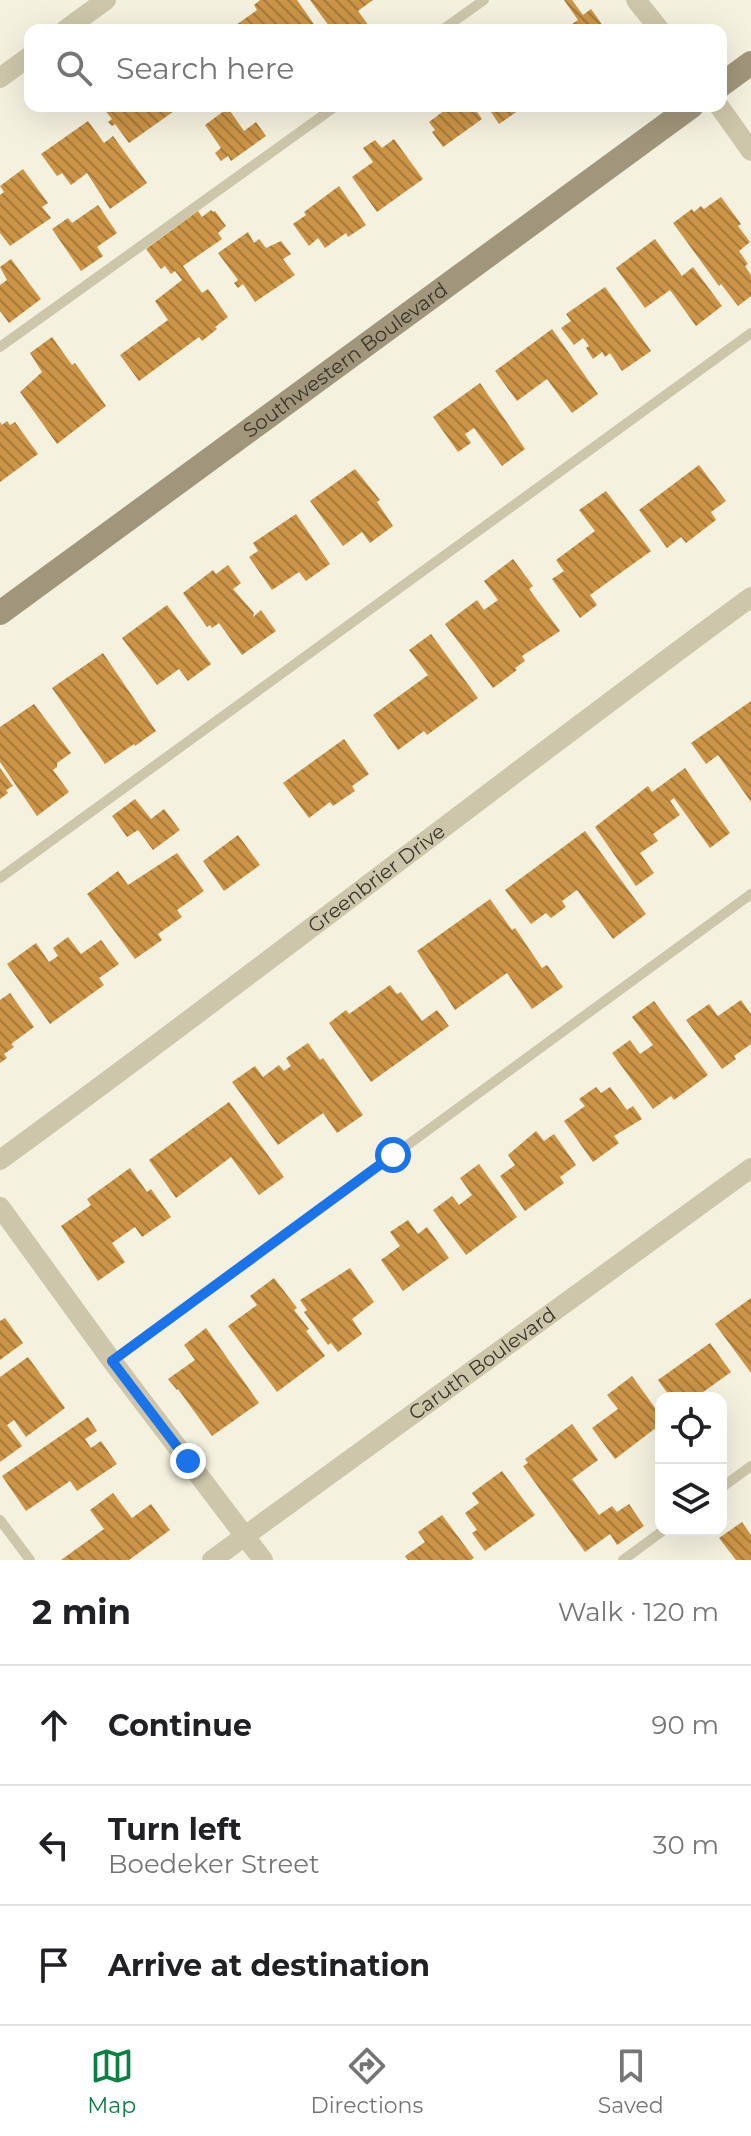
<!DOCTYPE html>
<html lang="en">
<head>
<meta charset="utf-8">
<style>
  :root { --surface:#fff; --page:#f2f2f2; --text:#202124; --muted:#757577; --line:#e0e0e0; --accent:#0b8043 }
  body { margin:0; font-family:Montserrat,sans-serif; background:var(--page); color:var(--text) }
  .controls { position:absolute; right:24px; bottom:24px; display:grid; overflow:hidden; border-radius:16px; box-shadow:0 8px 32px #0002 }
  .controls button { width:72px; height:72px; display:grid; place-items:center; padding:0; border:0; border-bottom:2px solid var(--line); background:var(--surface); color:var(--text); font:40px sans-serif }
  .stop { position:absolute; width:24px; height:24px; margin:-18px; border:6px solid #1a73e8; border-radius:50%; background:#fff }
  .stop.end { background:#1a73e8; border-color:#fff; box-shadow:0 2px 8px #0008 }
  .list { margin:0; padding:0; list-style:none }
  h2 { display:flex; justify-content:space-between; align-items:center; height:104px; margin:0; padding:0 32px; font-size:34px }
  h2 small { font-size:26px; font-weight:400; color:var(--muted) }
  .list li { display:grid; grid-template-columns:52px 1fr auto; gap:24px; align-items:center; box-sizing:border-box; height:120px; padding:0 32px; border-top:2px solid var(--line) }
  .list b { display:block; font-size:30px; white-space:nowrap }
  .list p { margin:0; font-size:26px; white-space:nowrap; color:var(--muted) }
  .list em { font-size:26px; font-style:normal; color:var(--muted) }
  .icon { flex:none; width:44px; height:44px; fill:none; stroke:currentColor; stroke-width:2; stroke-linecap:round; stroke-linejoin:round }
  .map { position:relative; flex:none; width:751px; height:1560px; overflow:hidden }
  .search { position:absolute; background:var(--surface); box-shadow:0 8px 32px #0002; left:24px; right:24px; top:24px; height:88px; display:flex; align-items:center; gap:20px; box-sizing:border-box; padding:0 28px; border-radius:16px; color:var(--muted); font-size:30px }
  .sheet { height:464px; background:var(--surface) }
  nav { display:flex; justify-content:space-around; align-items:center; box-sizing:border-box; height:112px; border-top:2px solid var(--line); background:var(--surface); font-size:22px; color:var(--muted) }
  nav a { display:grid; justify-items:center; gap:4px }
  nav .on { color:var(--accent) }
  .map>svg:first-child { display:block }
  .building { fill:url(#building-back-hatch) }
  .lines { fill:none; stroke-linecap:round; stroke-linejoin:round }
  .lane { stroke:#cdc6aa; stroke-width:10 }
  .street { stroke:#cdc6aa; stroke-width:20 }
  .secondary { stroke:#a1967b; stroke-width:24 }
  .route { stroke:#1a73e8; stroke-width:10 }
  .labels { text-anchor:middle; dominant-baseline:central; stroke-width:6; stroke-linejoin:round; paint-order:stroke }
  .street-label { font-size:20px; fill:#3a352a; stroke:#fbf9ec }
</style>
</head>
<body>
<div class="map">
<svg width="751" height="1560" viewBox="0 0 751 1560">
  <defs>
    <pattern id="building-back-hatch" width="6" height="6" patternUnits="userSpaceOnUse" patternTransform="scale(2)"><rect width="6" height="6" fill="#cb9446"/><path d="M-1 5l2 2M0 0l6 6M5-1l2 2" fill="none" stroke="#a67a3b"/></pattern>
  </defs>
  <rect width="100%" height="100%" fill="#f4f1df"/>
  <path class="building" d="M260,0H297L316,27L319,25L323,30H239L236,25L257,10L254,5Z
    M310,0H373L358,11L372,30H332Z
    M564,0H572L583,15L591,9L606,30H563L578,20Z
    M105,106H175L177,109L129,143L115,124L112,126L108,122L112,119L103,108Z
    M442,106H473L482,119L443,147L432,132L435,130L429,122L445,110Z
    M487,106H525L499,124Z
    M228,108L244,131L256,122L266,136L231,161L228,156L221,161L215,153L221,148L205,125Z
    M88,121L104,143L113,136L147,183L110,209L87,173L71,185L62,173L57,176L41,154Z
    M394,139L423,179L377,212L352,177L373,162L363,148L375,140L382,148Z
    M23,169L48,203L42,207L51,218L10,246L0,233V195L4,192L0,186Z
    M339,186L366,225L348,237L346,233L325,248L318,238L309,246L293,224L306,215L304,212Z
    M721,197L741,224L738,226L750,242L739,251L748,264L745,266L751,275V296L738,306L721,284L719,286L673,223L692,209L694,212L701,206L704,209Z
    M98,205L117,233L97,247L103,256L81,271L52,229L68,218L72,223Z
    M211,210L213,212L215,211L226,226L218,233L222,239L183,266L202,293L208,289L228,317L215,327L217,329L202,341L199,337L139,381L120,355L168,320L155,301L182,280L175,271L171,274L165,266L161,269L146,249L198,211L202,217Z
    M248,232L254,243L259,239L266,248L281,241L291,254L283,259L295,275L255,302L243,284L238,288L234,283L238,280L218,253Z
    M655,239L682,276L693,267L722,306L696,326L670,290L645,308L616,268Z
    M11,259L41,299L9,323L0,311V285L7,280L0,267Z
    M605,287L651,351L622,371L610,353L605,357L602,352L593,359L586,348L589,346L583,338L574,345L561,328L571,321L566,314Z
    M552,329L598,394L572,413L547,379L517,401L495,371Z
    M52,337L72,365L75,363L106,406L57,444L20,392L42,372L30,353Z
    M480,383L525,449L502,466L474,428L465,434L471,443L458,452L433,417Z
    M7,421L10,425L15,422L38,454L0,482V422L2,425Z
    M699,465L726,501L711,512L716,520L686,543L681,537L667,548L639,510Z
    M355,469L380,500L377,502L393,526L370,543L362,532L343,546L310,501Z
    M606,491L651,551L590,595L597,605L580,618L552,579L564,571L556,560L595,531L579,510Z
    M296,514L330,564L306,581L299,572L272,590L249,557L258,551L253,543Z
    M513,559L533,586L529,589L560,631L522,656L525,661L515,668L517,670L493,688L445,624L477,600L484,610L498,600L484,581Z
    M228,565L241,583L233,589L254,613L253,617L261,610L276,631L242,655L219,623L212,628L210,625L207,627L183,593L213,570L216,574Z
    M167,605L211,664L188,681L179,669L157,685L122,638Z
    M431,634L478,698L427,735L424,731L398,750L373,715L428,675L409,650Z
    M103,653L156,731L135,746L134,744L105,764L52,688Z
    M751,701V802L718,755L706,764L691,743Z
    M34,704L71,753L57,763V767L53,770L69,792L37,816L0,762V727Z
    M344,739L369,774L352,786L355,791L333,806L330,802L309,818L283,783Z
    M0,768L13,786L6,790L8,793L0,799Z
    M685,768L730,833L710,848L674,798L670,801L680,815L653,834L658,841L640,853L654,873L636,886L595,827L648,786L652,792Z
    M135,799L151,819L164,809L180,830L153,850L138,830L127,837L112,816Z
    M585,831L646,914L613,939L577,890L562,901L566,907L551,918L546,913L531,924L505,890Z
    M238,835L260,865L224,891L203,861Z
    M177,853L204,891L177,910L182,917L158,934L162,940L135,959L87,894L118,871L128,885Z
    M490,899L512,930L515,928L542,968L547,965L563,987L532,1009L507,973L455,1010L417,951Z
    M68,937L81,954L101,940L119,964L99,978L104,985L50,1024L7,964L36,943L49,962L58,956L53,948Z
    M390,985L397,994L401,992L422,1021L437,1010L449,1026L371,1082L329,1023L346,1010L349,1014Z
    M10,993L34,1027L11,1044L14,1047L4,1054L7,1058L0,1063V1000Z
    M741,1000L751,1014V1044L734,1056L736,1059L722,1069L686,1020L709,1004L718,1016Z
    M654,1001L708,1075L674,1100L671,1096L653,1109L612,1053L630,1040L640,1054L653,1045L632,1017Z
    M308,1043L320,1060L323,1058L363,1115L337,1133L323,1113L278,1145L232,1082L255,1066L263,1077L279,1065L284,1071L291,1066L286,1058Z
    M596,1087L601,1093L610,1087L627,1110L633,1106L642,1119L614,1136L619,1143L593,1162L564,1121L585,1106L579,1099Z
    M229,1102L284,1177L259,1195L231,1157L176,1198L149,1160Z
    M536,1131L544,1141L554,1134L576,1165L560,1177L564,1183L525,1211L500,1176L515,1165L508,1155Z
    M479,1164L517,1217L466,1255L433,1210L452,1196L459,1205L472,1195L460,1178Z
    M130,1168L147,1192L151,1189L171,1217L142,1237L135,1227L112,1243L125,1262L98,1281L61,1226L91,1205L87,1199Z
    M408,1220L418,1234L427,1227L449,1258L403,1291L381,1260L400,1246L390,1232Z
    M350,1268L374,1302L352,1319L362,1334L338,1352L331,1343L328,1345L304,1312L307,1310L300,1300Z
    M274,1278L297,1308L294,1310L309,1329L306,1331L325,1356L277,1392L228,1326L257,1305L250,1296Z
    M751,1298V1373L715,1324Z
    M5,1318L23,1343L0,1360V1321Z
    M206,1328L259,1403L212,1436L178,1389L177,1390L168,1379L195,1360L184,1345Z
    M710,1343L731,1372L695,1398H671L658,1380Z
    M28,1357L65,1408L26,1437L14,1420L7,1425L22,1446L0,1462V1377Z
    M632,1376L661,1416V1424L615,1459L592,1428L618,1409L607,1395Z
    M88,1417L97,1431L85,1439L91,1448L101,1441L117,1464L77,1491L70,1481L26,1511L2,1476Z
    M572,1424L598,1460L572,1479L599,1515L612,1506L617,1512L629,1504L644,1526L617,1545L610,1534L585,1552L523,1466L528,1463L525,1459Z
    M502,1471L535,1515L485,1551L472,1533L477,1530L465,1513L479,1503L472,1493Z
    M113,1493L132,1518L151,1504L170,1530L129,1560H61L104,1529L90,1510Z
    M442,1515L474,1558L471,1560H408L405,1556L425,1542L418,1532Z
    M742,1522L751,1535V1560H736L719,1538Z"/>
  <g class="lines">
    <path class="lane" d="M442,30L484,0
      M0,347L336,106
      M0,878L751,333
      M112,1361L751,894
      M721,1488L751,1466
      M0,1520L30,1560
      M623,1560L664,1530"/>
    <g class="street">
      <path d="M636,0L660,30"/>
      <path d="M65,30L106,0"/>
      <path d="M0,78L30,56"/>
      <path d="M719,106L751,151"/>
      <path id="s1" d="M0,1160C253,976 499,782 751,597"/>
      <path d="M0,1207L112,1361L263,1560"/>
      <path id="s2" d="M212,1560L751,1168"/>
    </g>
    <g class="secondary">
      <path d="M721,85L751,63"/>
      <path id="s3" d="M0,613L692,106"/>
    </g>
  </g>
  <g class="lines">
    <path class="route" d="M188,1461L112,1361L393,1155"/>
  </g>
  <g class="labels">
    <g class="street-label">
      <text stroke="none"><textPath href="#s3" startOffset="428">Southwestern Boulevard</textPath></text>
      <text stroke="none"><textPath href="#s1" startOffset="470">Greenbrier Drive</textPath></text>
      <text stroke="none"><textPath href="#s2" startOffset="334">Caruth Boulevard</textPath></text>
    </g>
  </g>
</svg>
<div class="controls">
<button><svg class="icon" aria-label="locate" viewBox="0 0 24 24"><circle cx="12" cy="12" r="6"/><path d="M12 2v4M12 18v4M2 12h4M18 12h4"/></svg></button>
<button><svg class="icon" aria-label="layers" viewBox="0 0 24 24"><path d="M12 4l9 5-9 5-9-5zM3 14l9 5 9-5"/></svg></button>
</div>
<div class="stop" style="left:393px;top:1155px"></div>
<div class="stop end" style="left:188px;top:1461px"></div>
<div class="search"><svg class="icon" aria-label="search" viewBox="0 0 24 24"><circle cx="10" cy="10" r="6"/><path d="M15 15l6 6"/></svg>Search here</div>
</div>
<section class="sheet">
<h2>2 min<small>Walk · 120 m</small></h2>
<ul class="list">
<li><svg class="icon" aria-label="ahead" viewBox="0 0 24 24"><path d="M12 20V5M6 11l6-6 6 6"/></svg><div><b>Continue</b></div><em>90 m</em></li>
<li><svg class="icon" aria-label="left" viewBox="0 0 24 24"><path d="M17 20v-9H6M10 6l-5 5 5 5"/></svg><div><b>Turn left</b><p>Boedeker Street</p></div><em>30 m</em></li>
<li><svg class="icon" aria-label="arrive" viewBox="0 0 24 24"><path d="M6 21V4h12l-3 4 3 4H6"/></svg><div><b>Arrive at destination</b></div></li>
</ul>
</section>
<nav>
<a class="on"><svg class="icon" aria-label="map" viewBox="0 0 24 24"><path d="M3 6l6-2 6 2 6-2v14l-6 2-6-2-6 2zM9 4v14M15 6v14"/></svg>Map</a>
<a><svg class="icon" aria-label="directions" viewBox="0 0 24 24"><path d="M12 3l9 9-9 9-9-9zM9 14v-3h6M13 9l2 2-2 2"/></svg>Directions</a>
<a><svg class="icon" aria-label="saved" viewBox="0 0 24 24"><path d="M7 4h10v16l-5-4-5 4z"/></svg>Saved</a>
</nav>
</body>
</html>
